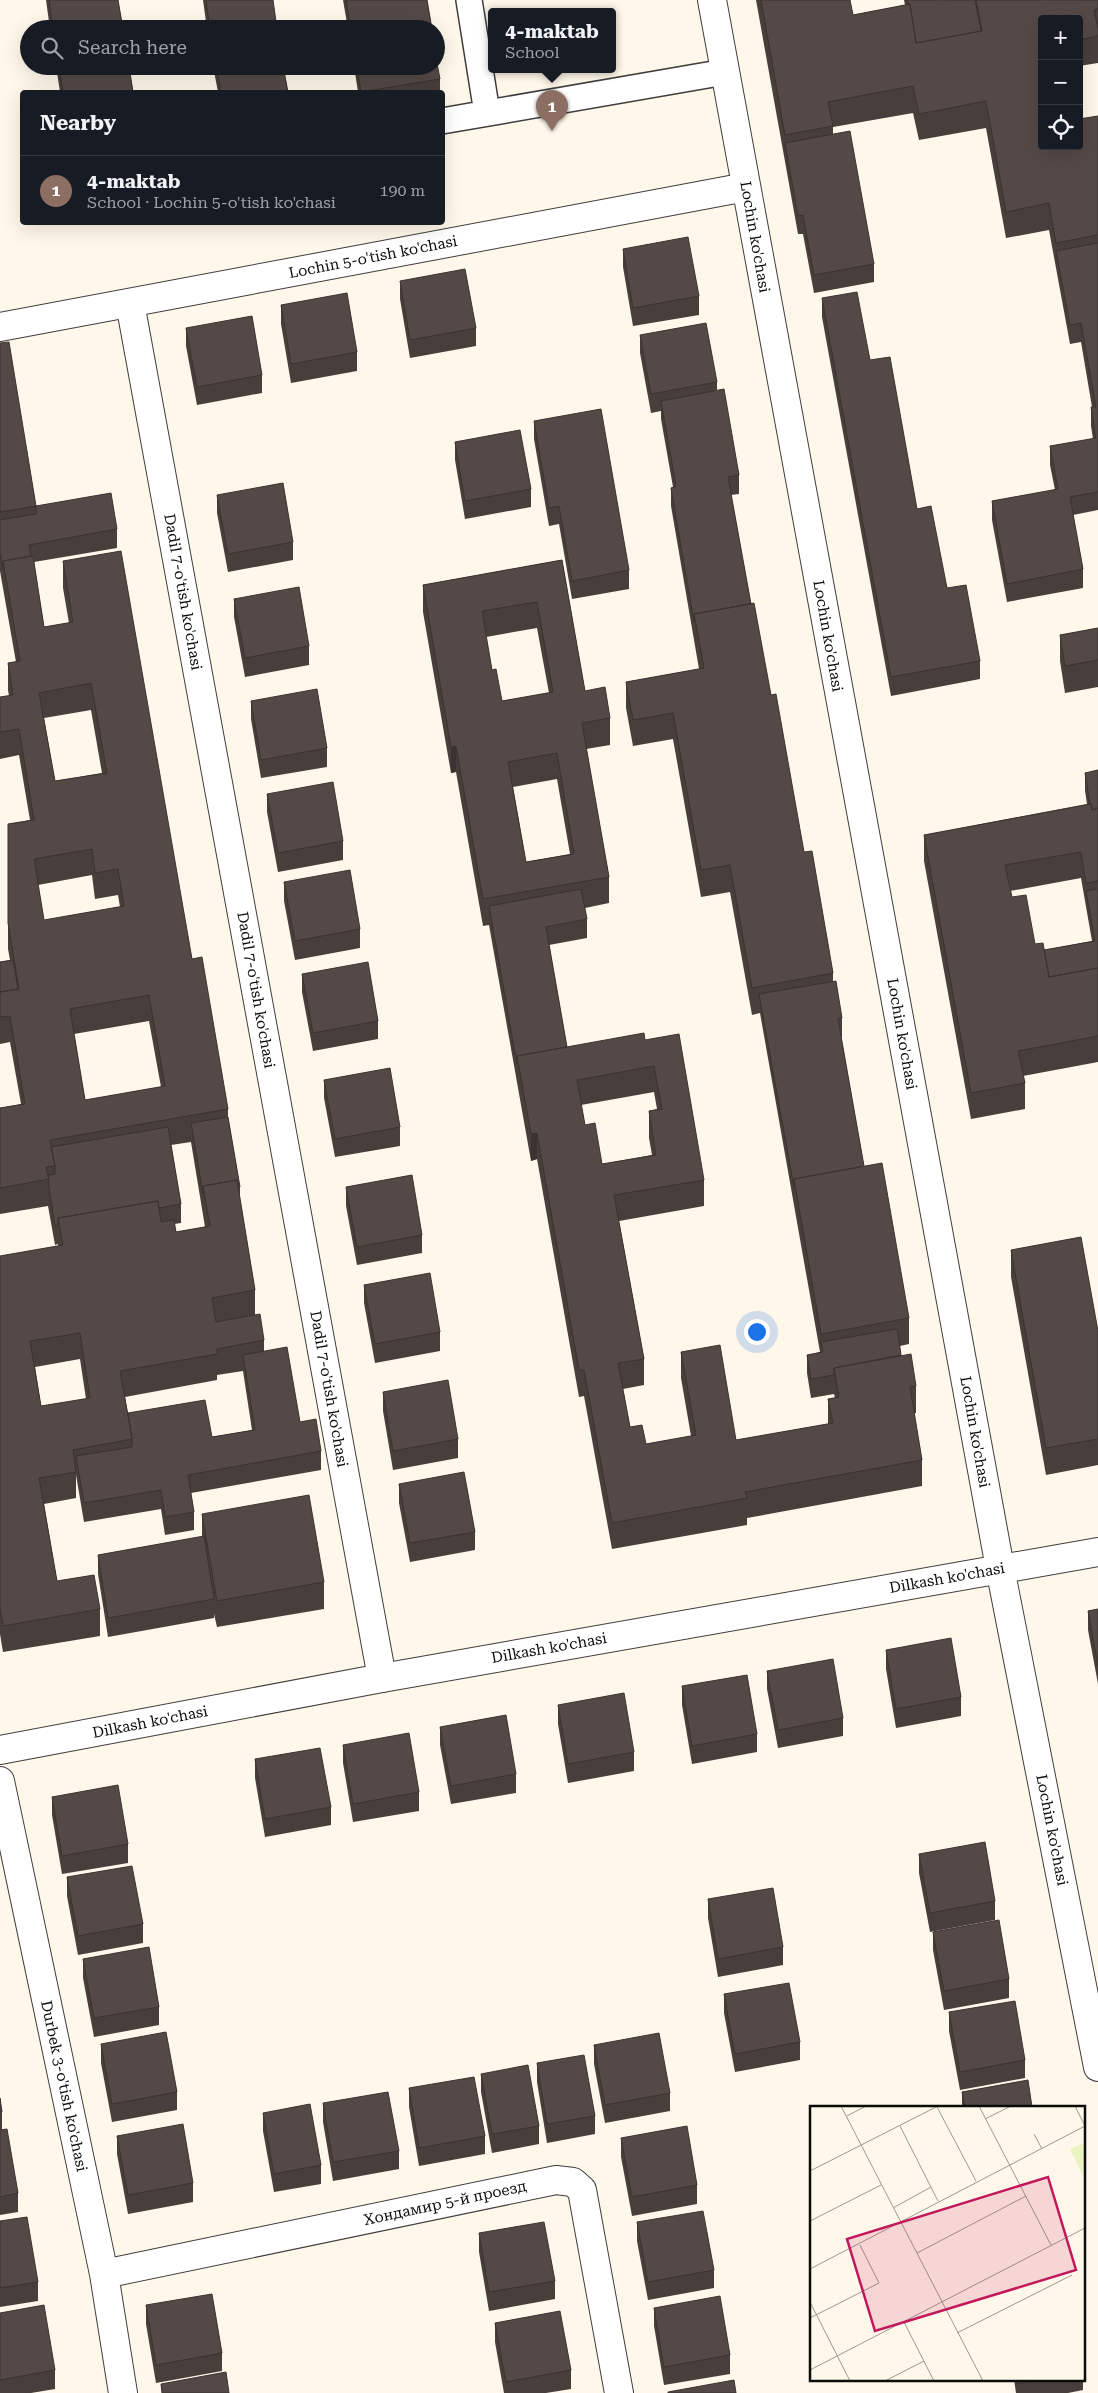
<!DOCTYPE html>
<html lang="en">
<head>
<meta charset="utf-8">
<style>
  :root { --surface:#171b24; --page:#20242c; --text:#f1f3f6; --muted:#9ea1a6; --line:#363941; --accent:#de90a2 }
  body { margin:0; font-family:"Roboto Serif",serif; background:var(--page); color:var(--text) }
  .controls { position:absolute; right:15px; top:15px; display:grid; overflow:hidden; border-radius:5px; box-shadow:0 5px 20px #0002 }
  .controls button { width:45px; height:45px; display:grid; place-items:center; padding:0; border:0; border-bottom:1px solid var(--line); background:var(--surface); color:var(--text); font:25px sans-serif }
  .you { position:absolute; left:756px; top:1331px; width:18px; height:18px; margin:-12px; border:4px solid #fff; border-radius:50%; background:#1a73e8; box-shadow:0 0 0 8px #1a73e833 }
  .badge { display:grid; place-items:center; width:32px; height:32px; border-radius:50%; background:var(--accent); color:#fff; font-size:16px; font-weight:700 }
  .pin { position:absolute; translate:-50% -41px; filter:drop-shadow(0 1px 2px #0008) }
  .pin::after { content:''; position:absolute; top:26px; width:18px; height:15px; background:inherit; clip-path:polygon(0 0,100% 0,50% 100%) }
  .popup { position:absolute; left:488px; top:8px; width:128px; height:65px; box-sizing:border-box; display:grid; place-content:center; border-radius:5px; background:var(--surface); filter:drop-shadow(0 1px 4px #0005); font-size:16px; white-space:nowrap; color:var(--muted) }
  .popup b { font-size:19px; color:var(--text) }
  .popup::after { content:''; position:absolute; left:50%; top:100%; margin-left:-10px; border:10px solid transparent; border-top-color:var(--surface) }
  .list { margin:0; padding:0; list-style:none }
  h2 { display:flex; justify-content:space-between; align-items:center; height:65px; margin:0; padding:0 20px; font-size:21px }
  h2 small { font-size:16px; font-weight:400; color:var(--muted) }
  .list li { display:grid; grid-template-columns:32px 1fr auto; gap:15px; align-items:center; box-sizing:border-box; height:70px; padding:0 20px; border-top:1px solid var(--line) }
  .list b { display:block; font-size:19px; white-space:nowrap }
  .list p { margin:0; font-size:16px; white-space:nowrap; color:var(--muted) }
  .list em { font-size:16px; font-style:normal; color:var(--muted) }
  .icon { flex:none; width:28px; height:28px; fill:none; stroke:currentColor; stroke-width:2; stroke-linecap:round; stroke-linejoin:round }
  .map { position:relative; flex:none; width:1098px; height:2393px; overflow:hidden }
  .search { position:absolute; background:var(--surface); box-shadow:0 5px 20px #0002; left:20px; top:20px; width:425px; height:55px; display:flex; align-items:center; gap:12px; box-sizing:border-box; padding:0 18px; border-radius:28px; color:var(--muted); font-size:19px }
  .panel { position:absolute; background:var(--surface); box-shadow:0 5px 20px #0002; left:20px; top:90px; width:425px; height:135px; border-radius:5px }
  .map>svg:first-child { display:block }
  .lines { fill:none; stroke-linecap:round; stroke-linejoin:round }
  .service-casing { stroke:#3e3e3e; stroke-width:28 }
  .minor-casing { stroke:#3e3e3e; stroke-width:30 }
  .tertiary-casing { stroke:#3e3e3e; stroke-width:30 }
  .service { stroke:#fff; stroke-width:25 }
  .minor { stroke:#fff; stroke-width:28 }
  .tertiary { stroke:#fff; stroke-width:28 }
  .wall { fill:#483f3c; fill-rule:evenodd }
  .shaded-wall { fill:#3b3331 }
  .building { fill:#544946; stroke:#3b3331; fill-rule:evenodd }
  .labels { text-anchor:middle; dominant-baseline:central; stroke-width:5; stroke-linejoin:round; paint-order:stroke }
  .street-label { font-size:15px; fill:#0b0b0b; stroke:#fff }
  .inset-road { fill:none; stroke:#9d9990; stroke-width:1 }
  .view { fill:#c2185b; fill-opacity:0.15; stroke:#c2185b; stroke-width:2.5 }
  .inset-edge { fill:none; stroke:#0b0b0b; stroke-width:2.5 }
</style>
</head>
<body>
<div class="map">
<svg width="1098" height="2393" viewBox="0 0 1098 2393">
  <rect width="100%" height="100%" fill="#fff7e9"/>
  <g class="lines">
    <defs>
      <path id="service" d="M469,0L487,113
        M442,121L725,72"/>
      <path id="minor" d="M712,0L1000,1568L1098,2067
        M130,303L382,1678
        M0,327L746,187
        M0,1781L104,2274L123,2393
        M104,2274L556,2180L573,2182L582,2190L619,2393"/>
      <path id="tertiary" d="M0,1750L382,1678L1098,1552"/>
    </defs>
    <use href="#service" class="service-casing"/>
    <use href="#minor" class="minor-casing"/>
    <use href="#tertiary" class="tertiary-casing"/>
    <use href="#service" class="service"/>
    <use href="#minor" class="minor"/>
    <use href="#tertiary" class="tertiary"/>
  </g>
  <path class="wall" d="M46,0H118L123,29H50Z
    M203,0H273L277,29H207Z
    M343,0H427L432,29H348Z
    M756,0H850L853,15L905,5L904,0H943V1L949,0H1098V63L1079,66V19H1042V146L1098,116V510L1073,515L1083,569V588L1007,602L992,520V501L1055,490L1050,465V446L1093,439L1091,426V407H1092L1081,342L1070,344L1049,230L1006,238L986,128L919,140L913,113L833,127V134L874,264V282L814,293L803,234H798Z
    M56,66H129L133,92H60Z
    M213,66H283L288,92H218Z
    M354,66H436L440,79V92H358Z
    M623,249L699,296V315L633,326L623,267Z
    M400,281L476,328V346L410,358L400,299Z
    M822,298L870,360L917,509L947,588L980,661V679L891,696L822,317Z
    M281,305L357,352V371L291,383L281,324Z
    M186,328L262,375V393L197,405L186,346Z
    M640,335L717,382V391L739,475V494L731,495L751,604L771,695L804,852L833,973V981L842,1018V1037H841L864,1166L909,1318V1344L900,1346L901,1355L916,1386V1413H914L922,1460V1486L747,1518V1525L612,1549L584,1396L579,1397L537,1159L531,1161L489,925L483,926L456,772L451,773L423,612V585L562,560L585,691L610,718V745L586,749L609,877V903L585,908L587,919V938L549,945L567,1047L645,1040L704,1180V1206L619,1221L644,1359V1385L623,1389L630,1427L646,1444L691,1436L681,1378V1352L736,1440L828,1424V1399L835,1398L834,1394L811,1398L807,1373V1355L820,1352L760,1013L752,1015L730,892L701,897L673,739L633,746L626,708V682L699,669L671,506V488L673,487L661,419V411L651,413L640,353ZM537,628L549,693L502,701L492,670L486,637ZM557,779L570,854L526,862L513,787ZM654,1092L657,1109L649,1111V1138L652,1155L602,1164L585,1125L581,1105Z
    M0,343L36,506L117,529V548L34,562L44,627L69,623L63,588V561L192,959L228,1109V1117L240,1187V1199L255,1290V1315L264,1340V1351L300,1422L321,1451V1470L191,1493L194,1512V1530L165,1535L161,1509L84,1522L76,1475V1498L44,1504L57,1581L100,1609V1636L3,1652L0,1634V1256L58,1246V1244L55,1245L48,1206L0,1214V1108L21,1104L10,1042L0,1044V962L10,960L8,949V824L30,820L19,755L0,759V697L9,696L8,690V663L16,662L0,571ZM91,710L102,773L55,781L44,718ZM92,875L95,899L118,895L120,907L44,920L38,885ZM149,1021L161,1087L85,1100L74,1034ZM191,1142L205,1227L176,1232L174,1224L181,1223V1204L171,1145ZM80,1359L86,1399L41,1406L35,1367ZM243,1371L252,1430L212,1437L128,1413L125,1397L217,1380V1375Z
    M534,421L629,570V589L572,599L559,524L549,526L534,439Z
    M455,442L531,489V507L465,519L455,460Z
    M217,495L293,542V560L228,572L217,513Z
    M234,599L309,646V665L245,677L234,617Z
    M1098,628V687L1065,693L1060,661V635Z
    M251,701L327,748V767L261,778L251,719Z
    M1098,770V1062L1023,1076L1025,1083V1109L971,1119L924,861V835L1087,804L1085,791V773ZM1081,878L1092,941L1044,950L1035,944L1012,897L1010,891Z
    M267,794L343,841V860L278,872L267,812Z
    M284,882L360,929V948L295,960L284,901Z
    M302,974L378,1021V1039L313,1051L302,992Z
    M324,1080L400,1127V1146L335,1157L324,1098Z
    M346,1187L422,1235V1253L357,1265L346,1206Z
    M1011,1250L1098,1331V1465L1046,1475L1011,1277Z
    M364,1285L440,1332V1351L375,1363L364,1303Z
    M383,1392L458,1439V1458L393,1470L383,1411Z
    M399,1484L475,1532V1550L410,1562L399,1503Z
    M202,1514L324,1582V1609L217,1627L214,1614V1618L108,1637L98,1574V1555L202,1537Z
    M1098,1609V1684L1088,1630V1611Z
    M886,1650L961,1697V1716L896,1728L886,1669Z
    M767,1671L843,1718V1736L778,1748L767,1689Z
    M682,1686L757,1734V1752L692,1764L682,1705Z
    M558,1705L634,1752V1771L568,1783L558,1724Z
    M440,1727L516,1774V1793L451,1804L440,1745Z
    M343,1745L419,1792V1811L353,1822L343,1763Z
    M255,1759L331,1807V1825L265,1837L255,1778Z
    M52,1797L128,1844V1863L62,1874L52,1815Z
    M919,1854L995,1901V1920L930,1932L919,1873Z
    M67,1877L143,1924V1943L78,1955L67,1896Z
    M708,1899L783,1947V1965L718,1977L708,1918Z
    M933,1932L1009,1979V1998L944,2010L933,1950Z
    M83,1959L159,2007V2025L94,2037L83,1978Z
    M724,1994L800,2042V2060L735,2072L724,2013Z
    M949,2012L1025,2060V2078L960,2090L949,2031Z
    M101,2044L177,2092V2110L112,2122L101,2063Z
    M594,2045L670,2093V2111L605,2123L594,2064Z
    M537,2063L595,2116V2134L547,2143L537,2082Z
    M481,2074L539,2126V2144L492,2153L481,2092Z
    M409,2088L485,2136V2154L419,2166L409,2107Z
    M962,2092L1032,2107H962Z
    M0,2098L2,2112V2129L18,2193V2212L0,2215Z
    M323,2103L399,2151V2169L333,2181L323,2122Z
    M263,2113L321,2165V2184L274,2192L263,2131Z
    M117,2136L193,2183V2202L128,2214L117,2154Z
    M621,2138L697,2185V2204L632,2216L621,2157Z
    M0,2221L38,2282V2301L0,2307Z
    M637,2222L714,2270V2288L648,2300L637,2241Z
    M479,2233L555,2281V2299L489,2311L479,2252Z
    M146,2305L222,2353V2371L156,2383L146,2324Z
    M654,2308L730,2355V2374L664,2385L654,2326Z
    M0,2313L55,2370V2389L31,2393H0Z
    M495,2323L571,2370V2389L546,2393H504L495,2342Z
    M1014,2379H1083V2390L1068,2393H1016Z"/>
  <path class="shaded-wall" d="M456,746V772L451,773V747Z
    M537,1133V1159L531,1161V1134Z"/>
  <path class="building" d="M49,0H118L123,29H53Z
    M206,0H273L277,29H210Z
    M346,0H427L432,29H351Z
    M761,0H850L853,15L910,4L916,43L982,31L976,0H1098V9L1094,10L1098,29V36L1079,40V19H1042V146H1079V119L1098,116V235L1056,243L1049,203L1006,212L986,101L919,114L913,86L828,102L833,126L785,135Z
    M907,0H943V1L949,0H975L981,31L916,43L910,4H908Z
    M436,58L440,79L361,92L357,66H436Z
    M59,66H129L133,92H63Z
    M216,66H283L288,92H221Z
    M850,131L874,264L814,275L803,215L798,216L785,143Z
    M688,237L699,296L633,308L623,249Z
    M1098,243V492L1070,497L1083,569L1007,584L992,501L1058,489L1050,446L1096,438L1091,407H1096L1081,323L1070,325L1056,251Z
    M465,269L476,328L410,340L400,281Z
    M857,292L870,360L890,357L917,509L931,506L947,588L966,585L980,661L891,677L822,298Z
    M347,293L357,352L291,364L281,305Z
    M252,316L262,375L197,387L186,328Z
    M706,323L717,382L651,394L640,335Z
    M9,342L36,506L0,512V343Z
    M724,389L739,475L728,477L751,604L694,614V622L671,488L676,486L661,401Z
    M601,409L629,570L572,581L559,506L549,508L534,421Z
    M520,430L531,489L465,501L455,442Z
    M283,483L293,542L228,554L217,495Z
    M111,493L117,529L29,545L31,556L3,561V569L0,553V520L36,514V506Z
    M121,551L192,959L202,957L228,1109L50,1140L55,1166L46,1167L49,1179L0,1188V1108L25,1104L10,1016L0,1017V992L19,989L8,923V824L34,820L19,729L0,732V697L13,695L8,663L20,661L3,561L33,556L44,627L73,622L63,561ZM91,683L107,773L55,781L39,693ZM92,849L95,873L118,869L124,906L44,920L34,859ZM149,995L165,1086L85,1100L70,1009Z
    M562,560L585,691L605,687L610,718L582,723L609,877L483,899L456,746L451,747L423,585ZM537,602L553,692L502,701L496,669L492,670L482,611ZM557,753L574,854L526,862L508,762Z
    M299,587L309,646L245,658L234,599Z
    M754,603L771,695L776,694L804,852L812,851L833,973L752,988L730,865L701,870L673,713L633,720L626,682L704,668L694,614Z
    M1098,628V660L1065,666L1060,635Z
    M317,689L327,748L261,760L251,701Z
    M1098,770V808L1092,810L1091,804H1090L1085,773Z
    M333,782L343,841L278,853L267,794Z
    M1091,804L1092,810L1098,808V881L1086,883L1081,852L1005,865L1012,897L1026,895L1035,944L1043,943L1049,977L1098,968V1036L1018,1051L1025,1083L971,1093L924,835Z
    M350,870L360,929L295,941L284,882Z
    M581,889L587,919L546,927L567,1047L517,1056V1064L489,906Z
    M1098,889V968L1049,977L1044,950L1095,941L1086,891Z
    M13,960L18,989L0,992V962Z
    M368,962L378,1021L313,1033L302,974Z
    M836,981L842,1018L838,1019L864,1166L794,1179V1187L759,994Z
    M644,1033L645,1040L679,1034L704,1180L614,1195L644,1359L618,1363L630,1427L642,1425L646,1444L696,1435L681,1352L720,1345L736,1440L833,1423L828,1399L839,1397L834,1368L911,1354L916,1386L910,1387L922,1460L745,1492L747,1498L612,1523L584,1370H579L537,1133L531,1134L517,1056ZM654,1066L662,1109L649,1111L656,1155L602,1164L595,1123L585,1125L577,1080Z
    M390,1068L400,1127L335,1139L324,1080Z
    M228,1117L240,1187L238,1188L237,1180L203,1186V1194L191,1123Z
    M168,1127L181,1204L159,1208L158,1201L58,1218V1226H55L49,1188L48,1175L55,1174V1166L51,1147Z
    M882,1163L909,1318L821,1334L794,1179Z
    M412,1175L422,1235L357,1247L346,1187Z
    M237,1180L255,1290L212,1298L216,1322L260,1314L264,1340L217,1349V1354L120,1371L132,1439L73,1450L76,1472L39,1478L57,1581L94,1575L100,1609L3,1626L0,1608V1256L63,1245L58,1218L158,1201L161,1222L174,1220L176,1232L210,1226L203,1186ZM80,1333L90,1398L41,1406L30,1341Z
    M1081,1237L1098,1331V1439L1046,1448L1011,1250Z
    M430,1273L440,1332L375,1344L364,1285Z
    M897,1329L901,1355L834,1368V1375L811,1379L807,1355L823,1352L821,1342Z
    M287,1347L300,1422L316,1419L321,1451L188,1475L194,1512L165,1517L161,1490L84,1503L76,1456L132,1447V1439L128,1413L205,1400L212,1437L255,1430L243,1355Z
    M448,1380L458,1439L393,1451L383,1392Z
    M464,1472L475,1532L410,1543L399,1484Z
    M309,1495L324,1582L217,1601L202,1514Z
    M204,1536L214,1599L108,1618L98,1555Z
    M1098,1609V1666L1088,1611Z
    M951,1638L961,1697L896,1709L886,1650Z
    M833,1659L843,1718L778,1730L767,1671Z
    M747,1675L757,1734L692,1746L682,1686Z
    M624,1693L634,1752L568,1764L558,1705Z
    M506,1715L516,1774L451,1786L440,1727Z
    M409,1733L419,1792L353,1804L343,1745Z
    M320,1748L331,1807L265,1819L255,1759Z
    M118,1785L128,1844L62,1856L52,1797Z
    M985,1842L995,1901L930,1913L919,1854Z
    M132,1866L143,1924L78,1936L67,1877Z
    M773,1888L783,1947L718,1959L708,1899Z
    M999,1920L1009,1979L944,1991L933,1932Z
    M149,1947L159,2007L94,2018L83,1959Z
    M789,1983L800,2042L735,2054L724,1994Z
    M1015,2001L1025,2060L960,2072L949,2012Z
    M166,2032L177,2092L112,2104L101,2044Z
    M659,2033L670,2093L605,2105L594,2045Z
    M584,2055L595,2116L547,2124L537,2063Z
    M528,2065L539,2126L492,2134L481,2074Z
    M474,2077L485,2136L419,2148L409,2088Z
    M1028,2080L1032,2107H965L962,2092Z
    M388,2092L399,2151L333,2162L323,2103Z
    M0,2098L2,2112H0Z
    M310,2104L321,2165L274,2174L263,2113Z
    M183,2124L193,2183L128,2195L117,2136Z
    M687,2126L697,2185L632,2197L621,2138Z
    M7,2129L18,2193L0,2197V2130Z
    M703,2211L714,2270L648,2282L637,2222Z
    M27,2217L38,2282L0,2288V2221Z
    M544,2222L555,2281L489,2292L479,2233Z
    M212,2294L222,2353L156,2365L146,2305Z
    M720,2296L730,2355L664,2367L654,2308Z
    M44,2305L55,2370L0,2380V2313Z
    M560,2311L571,2370L506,2382L495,2323Z
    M226,2372L229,2393H162L161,2384Z
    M1017,2379H1042L1018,2384Z
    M734,2380L736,2393H668V2392Z"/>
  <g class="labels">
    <g class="street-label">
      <text transform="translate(755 237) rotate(80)">Lochin ko'chasi</text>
      <text transform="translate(373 257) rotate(-11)">Lochin 5-o'tish ko'chasi</text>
      <text transform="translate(183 592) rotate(80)">Dadil 7-o'tish ko'chasi</text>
      <text transform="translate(828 636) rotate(80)">Lochin ko'chasi</text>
      <text transform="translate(256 990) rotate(80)">Dadil 7-o'tish ko'chasi</text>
      <text transform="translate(902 1034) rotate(80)">Lochin ko'chasi</text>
      <text transform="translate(329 1389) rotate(80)">Dadil 7-o'tish ko'chasi</text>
      <text transform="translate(975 1432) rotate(80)">Lochin ko'chasi</text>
      <text transform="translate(947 1578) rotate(-10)">Dilkash ko'chasi</text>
      <text transform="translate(549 1648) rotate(-10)">Dilkash ko'chasi</text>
      <text transform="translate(150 1722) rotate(-11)">Dilkash ko'chasi</text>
      <text transform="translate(1052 1830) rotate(79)">Lochin ko'chasi</text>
      <text transform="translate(64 2086) rotate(78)">Durbek 3-o'tish ko'chasi</text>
      <text transform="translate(445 2203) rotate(-12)">Хондамир 5-й проезд</text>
    </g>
  </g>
  <g transform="translate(810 2106)">
    <rect width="275" height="275" fill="#fff7e9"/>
    <path d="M273,37L275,42L273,70L260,43Z" fill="#eaf3c2"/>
    <path class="inset-road" d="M31,0L173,275M169,0L241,139M265,0L275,20M127,1L166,75M37,10L56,0M175,13L201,0M90,20L128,95M224,28L232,43M0,65L128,0M83,102L121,81M0,115L71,79M107,147L216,90M0,163L275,20M0,196L40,275M0,212L69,177L50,139M94,216L124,275M147,227L262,169M0,264L275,122M75,275L114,255"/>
    <path class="view" d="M238,71L266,164L65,225L37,133Z"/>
    <rect width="275" height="275" class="inset-edge"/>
  </g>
</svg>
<div class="controls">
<button>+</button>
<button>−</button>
<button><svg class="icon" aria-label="locate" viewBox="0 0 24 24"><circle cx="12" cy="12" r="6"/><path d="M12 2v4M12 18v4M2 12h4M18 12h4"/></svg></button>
</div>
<div class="you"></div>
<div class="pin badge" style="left:552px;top:131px;background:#8d6e63">1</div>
<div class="popup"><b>4-maktab</b>School</div>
<div class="search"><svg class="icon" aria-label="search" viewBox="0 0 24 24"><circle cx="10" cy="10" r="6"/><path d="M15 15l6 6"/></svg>Search here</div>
<section class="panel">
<h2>Nearby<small></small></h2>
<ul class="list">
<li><span class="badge" style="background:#8d6e63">1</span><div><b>4-maktab</b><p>School · Lochin 5-o'tish ko'chasi</p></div><em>190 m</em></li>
</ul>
</section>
</div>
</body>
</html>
